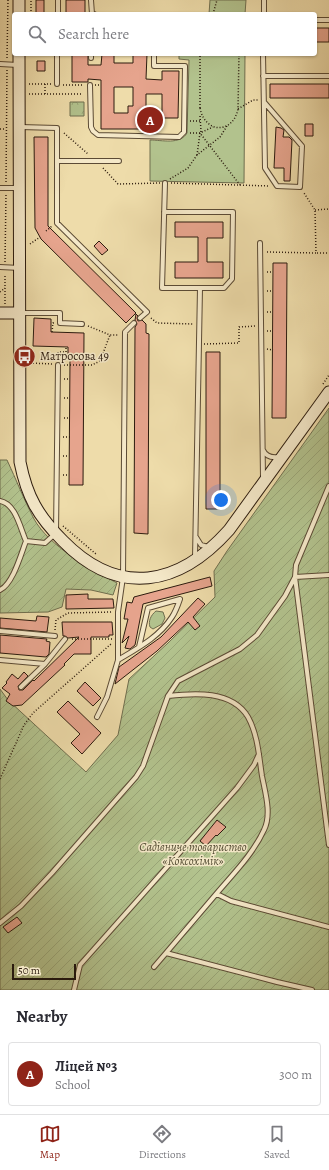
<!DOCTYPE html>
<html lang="en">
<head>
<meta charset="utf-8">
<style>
  :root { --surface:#fff; --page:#f2f2f3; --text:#2b2b33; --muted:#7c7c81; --line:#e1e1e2; --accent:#8f2418 }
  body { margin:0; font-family:Alegreya,serif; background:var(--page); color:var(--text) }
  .scale { position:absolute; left:12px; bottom:10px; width:64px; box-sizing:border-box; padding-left:4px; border:2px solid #2c1b0e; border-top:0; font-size:11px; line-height:14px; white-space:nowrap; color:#2c1b0e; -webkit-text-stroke:3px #f4e8c8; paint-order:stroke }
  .you { position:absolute; left:221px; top:500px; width:14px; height:14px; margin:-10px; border:3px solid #fff; border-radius:50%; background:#1a73e8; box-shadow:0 0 0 6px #1a73e833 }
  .badge { display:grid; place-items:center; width:26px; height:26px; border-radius:50%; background:var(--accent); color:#fff; font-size:13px; font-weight:700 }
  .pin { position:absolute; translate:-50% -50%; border:2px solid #fff; box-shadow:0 1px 4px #0006 }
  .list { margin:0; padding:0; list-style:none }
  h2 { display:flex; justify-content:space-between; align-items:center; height:52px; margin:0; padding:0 16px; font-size:17px }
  h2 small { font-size:13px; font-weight:400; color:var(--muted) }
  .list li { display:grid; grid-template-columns:26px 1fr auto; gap:12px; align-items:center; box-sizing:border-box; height:64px; margin:0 8px 8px; padding:0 8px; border:1px solid var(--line); border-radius:4px }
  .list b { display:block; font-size:15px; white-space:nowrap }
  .list p { margin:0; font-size:13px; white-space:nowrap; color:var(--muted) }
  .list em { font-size:13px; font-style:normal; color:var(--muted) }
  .icon { flex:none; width:22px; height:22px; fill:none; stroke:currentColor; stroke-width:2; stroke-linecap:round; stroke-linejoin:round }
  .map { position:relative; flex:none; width:329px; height:990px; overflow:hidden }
  .search { position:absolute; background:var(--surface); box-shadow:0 1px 3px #0004; left:12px; right:12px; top:12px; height:44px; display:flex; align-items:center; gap:10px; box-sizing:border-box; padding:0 14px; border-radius:4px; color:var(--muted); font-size:15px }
  .sheet { height:124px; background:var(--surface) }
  nav { display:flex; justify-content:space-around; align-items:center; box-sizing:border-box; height:56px; border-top:1px solid var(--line); background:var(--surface); font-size:11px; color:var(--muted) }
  nav a { display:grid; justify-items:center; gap:2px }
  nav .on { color:var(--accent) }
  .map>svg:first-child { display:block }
  .grass { fill:#b2c28d; stroke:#6f6e4e }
  .park { fill:url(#park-crowns); stroke:#6f6e4e }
  .garden { fill:url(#garden-furrows); stroke:#6f6e4e }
  .building { fill:#e6a48d; stroke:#2c1b0e; fill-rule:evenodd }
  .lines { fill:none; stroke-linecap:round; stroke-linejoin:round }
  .lane-casing { stroke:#5c4b35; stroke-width:6 }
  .secondary-casing { stroke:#2c1b0e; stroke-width:13 }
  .path { stroke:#2c1b0e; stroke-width:1.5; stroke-dasharray:1 2; stroke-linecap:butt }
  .lane { stroke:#f4e8c8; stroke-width:4 }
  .secondary { stroke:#f4e8c8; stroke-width:11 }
  .labels { text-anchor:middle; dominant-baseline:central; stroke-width:3; stroke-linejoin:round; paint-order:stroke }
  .poi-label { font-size:12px; fill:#2c1b0e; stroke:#f4e8c8; text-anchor:start }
  .park-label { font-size:12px; font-style:italic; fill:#544d34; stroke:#f4e8c8 }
</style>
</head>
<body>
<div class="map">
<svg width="329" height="990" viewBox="0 0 329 990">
  <defs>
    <pattern id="park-crowns" width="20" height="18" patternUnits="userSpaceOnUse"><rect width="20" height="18" fill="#b2c28d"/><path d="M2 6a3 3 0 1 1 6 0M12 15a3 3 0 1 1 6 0" fill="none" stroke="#99a678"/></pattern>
    <pattern id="garden-furrows" width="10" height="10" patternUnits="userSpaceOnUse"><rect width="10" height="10" fill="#b2c28d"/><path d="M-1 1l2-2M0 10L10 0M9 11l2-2" fill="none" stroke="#99a678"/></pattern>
  </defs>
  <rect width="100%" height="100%" fill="#eedcaa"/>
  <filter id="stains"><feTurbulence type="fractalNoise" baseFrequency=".005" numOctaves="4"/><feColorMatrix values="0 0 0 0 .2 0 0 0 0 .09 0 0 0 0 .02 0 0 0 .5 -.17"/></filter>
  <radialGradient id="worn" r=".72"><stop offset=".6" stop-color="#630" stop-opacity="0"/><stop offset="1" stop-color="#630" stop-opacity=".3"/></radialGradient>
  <path class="grass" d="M210,0H246L245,14H209Z
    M179,54H245L244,183L150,181V140C162,140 180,145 187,133L189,60L179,59Z
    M156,611L163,612L165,618L162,624L153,629L150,627C148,621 151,615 156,611Z"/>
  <path class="park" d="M70,102H84V116H70Z"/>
  <path class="garden" d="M329,408V990H0V689L8,700L86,772L118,735L129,679L168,643L215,597L214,571L227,551Z
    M0,460H7C16,479 24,500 34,519C49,546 90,569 117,583L113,595L91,590L66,589L62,607L48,612L0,613Z"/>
  <path class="building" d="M36,0H44V14H36Z
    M66,0H85V14H66Z
    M315,28H329V42H315Z
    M72,54H88V65H101L102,54H114V63H133V54H147L146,79L162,80V71H179L178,118H162V94H146V129H101V80L88,79V82H72ZM114,87H133V106H128V113H114Z
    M37,61H45V71H37Z
    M270,84H329V98H270Z
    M305,124H313V136H305Z
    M276,127L281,128L284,130L283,137H289L292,140L290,181H284V168H274Z
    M34,137H48V226L136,313L126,323L41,239L35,228Z
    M175,222H223V238H207V262H223V278H175V262H198V237H175Z
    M99,241L108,250L102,255L94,246Z
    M273,263H287L286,418H272Z
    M136,314L138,316L137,318L138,321L142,320L146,324V333L149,334L148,534L134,533L135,327L137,324L135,320Z
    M34,318L51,319V332L84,333L83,485H69L70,360H68V347L33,346Z
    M206,352H220V509H206Z
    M210,577L212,586L143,604L135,645L130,649L125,648L129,636L122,643L128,619H124L127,602L132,603L134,597Z
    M88,594V599H113L114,608L66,609V595Z
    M198,598L205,604L193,617L200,626L195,630L188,622L157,651L115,684L119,667L161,637Z
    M37,616L49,617L47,632L0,628V618L36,621Z
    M62,622H112L113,635H109V637H91V654H74L64,664L65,665L22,705L13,706L6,701L10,694L2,688L7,683L6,682L12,674L18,679L24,672L28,676L18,686L19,690H23L33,680L34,681L79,637L68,638L65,636H63Z
    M0,635L47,639L46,641L50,642L49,654L46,657L0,653Z
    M85,682L101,698L93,706L77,691Z
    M68,701L101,733L82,754L71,743L80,734L57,712Z
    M217,820L226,827L217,836L216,835L206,846L200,841Z
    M17,917L22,923L8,933L3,927Z"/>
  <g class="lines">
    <defs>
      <path id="lane" d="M91,0L92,14H94
        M58,14V0
        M264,14V0
        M315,20H329
        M263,54L265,168L277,186L300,187L302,146L264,102
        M91,58V54
        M0,64L18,65
        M263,76H329
        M57,84V54
        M90,85L91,127L93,131L98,135L179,137L184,132L185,66H154V54
        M20,127L57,128V223L147,312L140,318
        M57,161H119
        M0,188H19
        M164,212H233L232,279L224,288H162L165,183
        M260,243L263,478
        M0,267L20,268
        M20,313H60V323L82,324
        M263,450C266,457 272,458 279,457
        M0,501C16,504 20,528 26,541
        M196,537L201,545L208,547
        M195,558L200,288
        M329,575L295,577L329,845
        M0,590C13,584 21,554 26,541L45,543L56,533L58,365
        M0,631L55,636
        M0,660L45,664L65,639
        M118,660C138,648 159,637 172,617C176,611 178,605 180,599L148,608L139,647
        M21,687L45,664
        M168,696C194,693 232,690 248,717C258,735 259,757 262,776C265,792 272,814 264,830C253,854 234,873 217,893C200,913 183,933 166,953L277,982L312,990
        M97,717L107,697L118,660V612L123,577L125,332L134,323
        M217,894L231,901L329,927
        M0,923L21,906L52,873L136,777L143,766L168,696L178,681L240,649L257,635L285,596L295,577L296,565L329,486
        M154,967L166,953
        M74,990L80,965L237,788L254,765L259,754"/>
      <path id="secondary" d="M19,0V14
        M19,54L20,462C27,497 38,516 63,541C119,598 179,586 229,530L329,392
        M0,313H20"/>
    </defs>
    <use href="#lane" class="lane-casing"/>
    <use href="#secondary" class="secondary-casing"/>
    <path class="path" d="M31,14V0
      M213,14L217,0
      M7,58L8,0
      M29,84H51
      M63,85H83
      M95,85H101
      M29,94H83
      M45,94V84
      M200,108C205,134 233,134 238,109L239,54
      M200,108V54
      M238,109L253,100H258
      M200,116L201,131L200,133
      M190,121H201
      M0,129H6
      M64,133L88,154
      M190,133H200L213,127
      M197,155L200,133L240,185
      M103,168L118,184L160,183
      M170,179L188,168L197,155L220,137L227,126
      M6,182L7,70
      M171,183L270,186
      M315,210L329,209
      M46,231L52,226
      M30,244L40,237
      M267,252L316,253L315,210L304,193
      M317,253H329
      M5,262L6,194
      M267,272H273
      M267,291H273
      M0,292L5,288
      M5,304V274
      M267,312H273
      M151,318L157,323L193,324
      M88,326L110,335H119
      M267,331H273
      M52,332L53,323H54
      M204,344L239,343V327L256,326
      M267,349L273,350
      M58,359V352H66V347
      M30,363L52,364
      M64,365H92L100,361L110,335
      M64,379H70
      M323,384L329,375
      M64,398H70
      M64,418H70
      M63,437H70
      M63,456H69
      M63,475H69
      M63,526L96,554
      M55,630L56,620L68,613L112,612
      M72,639H112
      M0,779L24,725L33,713L111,644"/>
    <use href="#lane" class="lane"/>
    <use href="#secondary" class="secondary"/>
  </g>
  <defs>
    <symbol id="bus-disc" viewBox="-11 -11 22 22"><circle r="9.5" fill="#8f2418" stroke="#f4e8c8"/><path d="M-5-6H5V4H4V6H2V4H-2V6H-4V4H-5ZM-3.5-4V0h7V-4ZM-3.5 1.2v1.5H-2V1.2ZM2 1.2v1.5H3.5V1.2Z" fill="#fff"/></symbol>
  </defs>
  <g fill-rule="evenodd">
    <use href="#bus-disc" x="12" y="344" width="25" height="25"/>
  </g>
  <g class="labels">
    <g class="poi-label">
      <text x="40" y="356">Матросова 49</text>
    </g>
    <g class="park-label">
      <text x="193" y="847">Садівниче товариство<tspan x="193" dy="14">«Коксохімік»</tspan></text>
    </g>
  </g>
  <rect width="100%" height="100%" filter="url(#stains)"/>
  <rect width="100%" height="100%" fill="url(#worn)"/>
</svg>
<div class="scale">50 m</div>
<div class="you"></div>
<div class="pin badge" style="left:150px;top:120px">A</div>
<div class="search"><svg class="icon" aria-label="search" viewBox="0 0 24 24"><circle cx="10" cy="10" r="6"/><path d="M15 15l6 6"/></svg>Search here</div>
</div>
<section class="sheet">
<h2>Nearby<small></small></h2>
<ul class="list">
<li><span class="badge">A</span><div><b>Ліцей №3</b><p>School</p></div><em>300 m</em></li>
</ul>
</section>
<nav>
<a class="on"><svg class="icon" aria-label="map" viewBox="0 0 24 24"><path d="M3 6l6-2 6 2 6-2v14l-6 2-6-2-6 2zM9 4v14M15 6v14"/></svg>Map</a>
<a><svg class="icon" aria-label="directions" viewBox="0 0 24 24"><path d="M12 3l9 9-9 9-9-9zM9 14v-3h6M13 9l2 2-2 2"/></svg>Directions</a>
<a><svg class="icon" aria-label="saved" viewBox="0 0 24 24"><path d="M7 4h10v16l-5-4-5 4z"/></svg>Saved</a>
</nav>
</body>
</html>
